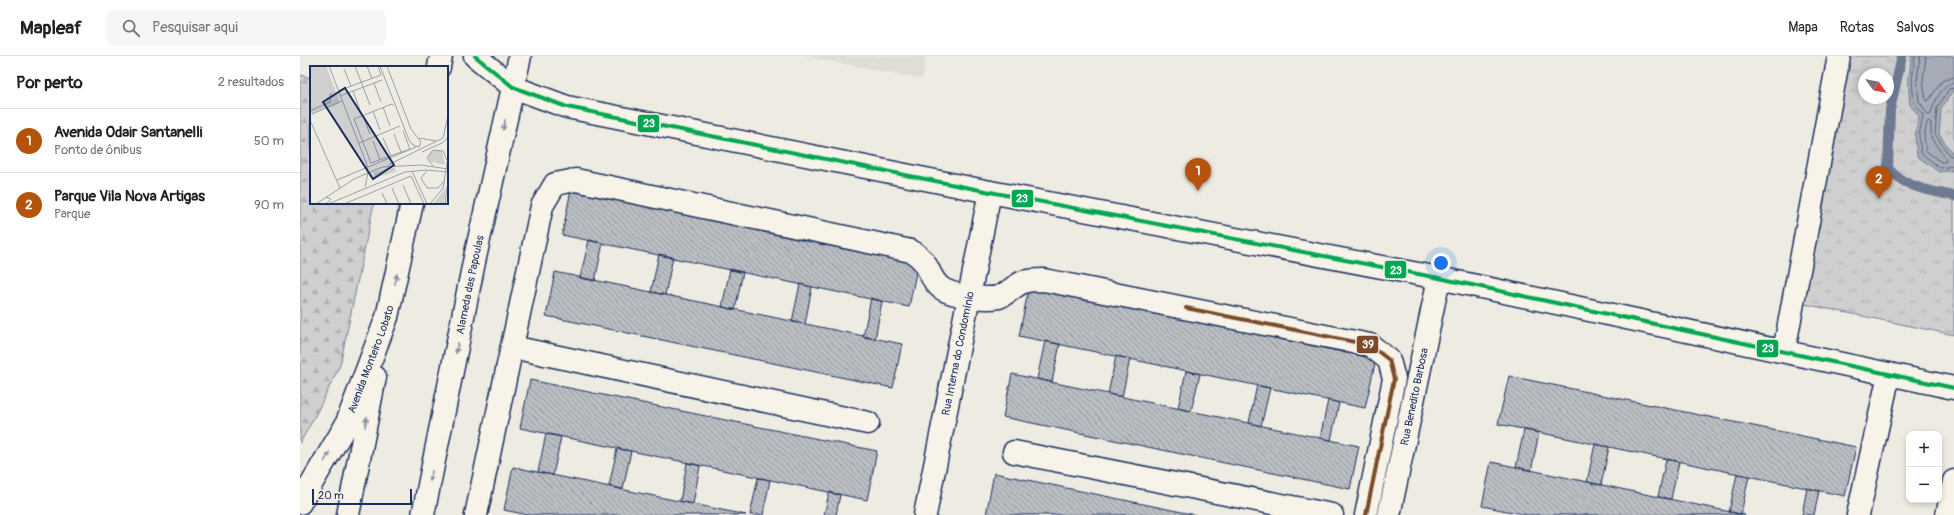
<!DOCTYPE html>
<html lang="pt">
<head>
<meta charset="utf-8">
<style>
  :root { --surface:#fff; --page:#f6f6f6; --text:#202124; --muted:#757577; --line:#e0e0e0; --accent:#b45309 }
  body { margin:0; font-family:Pangolin,sans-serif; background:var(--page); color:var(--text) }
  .controls { position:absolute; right:12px; bottom:12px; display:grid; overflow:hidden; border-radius:8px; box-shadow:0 2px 6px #0003 }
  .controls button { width:36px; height:36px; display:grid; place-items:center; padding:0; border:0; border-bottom:1px solid var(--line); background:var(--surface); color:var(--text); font:20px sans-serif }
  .compass { position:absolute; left:1558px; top:12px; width:36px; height:36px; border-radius:50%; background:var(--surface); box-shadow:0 2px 6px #0003; rotate:123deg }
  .scale { position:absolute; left:12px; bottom:10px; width:100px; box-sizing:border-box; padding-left:4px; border:2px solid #1b2f5e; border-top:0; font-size:11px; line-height:14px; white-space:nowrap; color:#1b2f5e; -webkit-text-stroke:3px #f7f3e8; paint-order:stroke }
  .you { position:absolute; left:1141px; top:207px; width:14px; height:14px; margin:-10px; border:3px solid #fff; border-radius:50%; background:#1a73e8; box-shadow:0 0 0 6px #1a73e833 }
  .badge { display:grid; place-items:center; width:26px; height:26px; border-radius:50%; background:var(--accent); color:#fff; font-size:13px; font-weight:700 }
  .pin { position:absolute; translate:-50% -33px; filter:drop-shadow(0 1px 2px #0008) }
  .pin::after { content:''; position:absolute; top:21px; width:14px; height:12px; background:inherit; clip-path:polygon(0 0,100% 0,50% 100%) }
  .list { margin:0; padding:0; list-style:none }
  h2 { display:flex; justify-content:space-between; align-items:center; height:52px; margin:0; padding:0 16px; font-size:17px }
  h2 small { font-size:13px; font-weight:400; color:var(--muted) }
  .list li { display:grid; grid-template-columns:26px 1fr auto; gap:12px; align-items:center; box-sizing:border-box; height:64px; padding:0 16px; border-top:1px solid var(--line) }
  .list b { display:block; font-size:15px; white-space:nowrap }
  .list p { margin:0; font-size:13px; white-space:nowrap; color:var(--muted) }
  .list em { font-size:13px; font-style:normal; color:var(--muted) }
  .icon { flex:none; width:22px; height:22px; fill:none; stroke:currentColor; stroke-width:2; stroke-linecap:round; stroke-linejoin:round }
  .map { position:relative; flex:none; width:1654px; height:459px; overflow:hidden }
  header { display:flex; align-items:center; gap:24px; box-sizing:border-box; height:56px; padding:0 20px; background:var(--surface); border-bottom:1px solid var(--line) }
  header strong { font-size:19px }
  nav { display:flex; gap:22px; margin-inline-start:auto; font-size:14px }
  .search { width:280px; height:36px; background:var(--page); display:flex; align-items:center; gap:10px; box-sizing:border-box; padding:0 14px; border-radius:8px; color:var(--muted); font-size:15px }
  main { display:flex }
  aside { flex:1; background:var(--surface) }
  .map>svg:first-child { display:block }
  .built { fill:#deddd8 }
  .forest { fill:url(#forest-firs); stroke:#757f96 }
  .park { fill:url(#park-tufts); stroke:#757f96; fill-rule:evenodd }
  .water { fill:#a6abb5; stroke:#6e7992 }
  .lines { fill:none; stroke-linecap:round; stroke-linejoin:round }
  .shore { stroke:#536181; stroke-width:1 }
  .stream { stroke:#6e7992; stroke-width:10 }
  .building { fill:url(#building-back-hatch); stroke:#1b2f5e }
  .minor-casing { stroke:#1b2f5e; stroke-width:25 }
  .major-casing { stroke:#1b2f5e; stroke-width:25 }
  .minor { stroke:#f7f3e8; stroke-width:22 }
  .major { stroke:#f7f3e8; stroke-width:22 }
  .bus-1-casing { stroke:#f7f3e8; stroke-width:7 }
  .bus-2-casing { stroke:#f7f3e8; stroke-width:7 }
  .bus-1 { stroke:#00a651; stroke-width:4 }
  .bus-2 { stroke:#7a4b2a; stroke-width:4 }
  .oneway { fill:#8991a3 }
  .labels { text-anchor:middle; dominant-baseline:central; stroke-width:3; stroke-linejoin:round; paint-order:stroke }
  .street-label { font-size:11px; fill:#1b2f5e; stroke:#f7f3e8 }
  .inset-river { fill:none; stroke:#a6abb5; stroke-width:2 }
  .inset-road { fill:none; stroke:#9aa0ad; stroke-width:1 }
  .view { fill:#1b2f5e; fill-opacity:0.15; stroke:#1b2f5e; stroke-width:2 }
  .inset-edge { fill:none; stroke:#1b2f5e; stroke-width:2 }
  .line-badge { stroke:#f7f3e8; stroke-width:1.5 }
  .badge-label { font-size:11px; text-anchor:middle; font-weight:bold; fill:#fff }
</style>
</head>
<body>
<header>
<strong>Mapleaf</strong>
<div class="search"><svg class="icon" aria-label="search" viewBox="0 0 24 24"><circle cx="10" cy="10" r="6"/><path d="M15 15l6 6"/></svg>Pesquisar aqui</div>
<nav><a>Mapa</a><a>Rotas</a><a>Salvos</a></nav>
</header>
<main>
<aside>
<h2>Por perto<small>2 resultados</small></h2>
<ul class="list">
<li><span class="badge">1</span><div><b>Avenida Odair Santanelli</b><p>Ponto de ônibus</p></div><em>50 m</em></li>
<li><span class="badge">2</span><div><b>Parque Vila Nova Artigas</b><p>Parque</p></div><em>90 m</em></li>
</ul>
</aside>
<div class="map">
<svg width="1654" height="459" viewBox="0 0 1654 459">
  <defs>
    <pattern id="forest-firs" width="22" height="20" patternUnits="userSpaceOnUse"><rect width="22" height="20" fill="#cfcfcf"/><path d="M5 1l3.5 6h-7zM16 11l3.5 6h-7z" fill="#b1b2b4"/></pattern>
    <pattern id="park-tufts" width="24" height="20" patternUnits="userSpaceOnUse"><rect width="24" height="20" fill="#cfcfcf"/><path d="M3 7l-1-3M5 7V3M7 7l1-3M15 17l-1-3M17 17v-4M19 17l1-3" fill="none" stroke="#b1b2b4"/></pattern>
    <pattern id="building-back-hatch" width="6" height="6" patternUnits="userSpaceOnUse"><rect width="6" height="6" fill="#babdc2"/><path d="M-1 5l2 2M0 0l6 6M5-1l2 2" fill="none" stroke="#969aa1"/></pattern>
  </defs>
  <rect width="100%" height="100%" fill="#eeebe2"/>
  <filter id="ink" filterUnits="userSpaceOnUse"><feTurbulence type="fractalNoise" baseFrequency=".025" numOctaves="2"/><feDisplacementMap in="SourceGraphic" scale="8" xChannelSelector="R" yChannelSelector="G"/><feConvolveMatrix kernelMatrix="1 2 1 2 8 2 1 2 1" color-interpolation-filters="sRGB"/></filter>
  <g filter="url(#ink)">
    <path class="built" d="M503,0H626L622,23Z"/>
    <path class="forest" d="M0,19L11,22V147H74L40,309L16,358L0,387Z"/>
    <path class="park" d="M1532,0H1654V279L1485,244ZM1564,18H1588V42H1564Z"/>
    <path class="water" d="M1612,0H1654V33L1641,53L1639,78L1654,100V114L1639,116L1617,100L1615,80L1619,60L1610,49L1608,25Z"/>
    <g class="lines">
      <path class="shore" d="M1615,0L1612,25L1614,47L1623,59L1619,80L1621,97L1640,112L1654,110
        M1620,0L1617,25L1619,45L1628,59L1631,58C1633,48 1642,28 1654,27
        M1626,0L1623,25L1626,45L1629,44L1642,25L1654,21
        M1654,32L1649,33L1637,52L1635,78L1649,99L1654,101
        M1629,65L1631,67V82L1646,103L1645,106H1641L1626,95L1624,81L1627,67Z"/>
      <path class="stream" d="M1602,0L1590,54L1588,112C1604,132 1630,134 1654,140"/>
    </g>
    <path class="building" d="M272,129L619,202L609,251L262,179Z
      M289,184L303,187L295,225L280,222Z
      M359,198L373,201L365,239L351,236Z
      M430,213L443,216L435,254L422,251Z
      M255,216L602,288L593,332L246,260Z
      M500,228L512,231L505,268L492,266Z
      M729,231L1076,303L1065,352L719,280Z
      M571,242L582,245L575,283L563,281Z
      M745,285L760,288L752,326L737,323Z
      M816,300L830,303L822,341L808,338Z
      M886,315L900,318L891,355L878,352Z
      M712,318L1059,390L1050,433L703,361Z
      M1209,320L1556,391L1545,440L1198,368Z
      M230,324L577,395L567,444L220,372Z
      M957,329L970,332L961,370L949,367Z
      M1028,344L1039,347L1031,384L1020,382Z
      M1224,374L1239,377L1231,415L1216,411Z
      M246,378L261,381L253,419L238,416Z
      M1295,388L1309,391L1301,429L1287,426Z
      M317,393L331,395L323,433L309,430Z
      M1366,403L1379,406L1371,443L1358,441Z
      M1191,406L1216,411L1445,459H1227L1182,450Z
      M387,407L400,410L393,448L380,445Z
      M213,411L393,448L446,459H228L204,454Z
      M694,417L896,459H686Z
      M1437,418L1449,420L1441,458L1429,456Z
      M458,422L470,424L463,459H450Z
      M1507,432L1519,435L1514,459H1502Z
      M529,437L540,439L536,459H524Z"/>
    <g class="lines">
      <defs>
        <g id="minor">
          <path d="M175,0L213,31L267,51L690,136L1139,222L1654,332"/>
          <path d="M212,291L568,367"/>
          <path d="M1484,295L1539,0"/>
          <path d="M714,396L1032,459"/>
          <path id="s1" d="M123,459L174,206L220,0"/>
          <path d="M176,459L242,150L255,128L276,124L611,195C632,207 626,220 641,232C652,240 686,244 699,241C707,238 714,230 723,226C729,224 737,224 744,224L1070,289L1089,304L1094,323L1066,459"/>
          <path id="s2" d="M625,459L690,136"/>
          <path id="s3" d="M1089,459L1139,222"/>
          <path d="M1558,459L1589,318"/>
          <path d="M1647,459L1654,425"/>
        </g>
        <g id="major">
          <path d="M139,11L141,0"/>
          <path id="s4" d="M0,447L46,369L87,261L112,147"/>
          <path d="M48,459L75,321"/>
        </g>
      </defs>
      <use href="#minor" class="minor-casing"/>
      <use href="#major" class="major-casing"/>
      <use href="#minor" class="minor"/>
      <use href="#major" class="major"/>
      <defs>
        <path id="bus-1" d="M175,0L213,31L267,51L690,136L1139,222L1654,332"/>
        <path id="bus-2" d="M886,252L1070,289L1089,304L1094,323L1066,459"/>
      </defs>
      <use href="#bus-1" class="bus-1-casing"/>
      <use href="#bus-2" class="bus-2-casing"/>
      <use href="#bus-1" class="bus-1"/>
      <use href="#bus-2" class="bus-2"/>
    </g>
    <defs><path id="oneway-solid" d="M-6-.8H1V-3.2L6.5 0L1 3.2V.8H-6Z"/></defs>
    <g class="oneway">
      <use href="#oneway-solid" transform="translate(204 69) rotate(103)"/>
      <use href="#oneway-solid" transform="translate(96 223) rotate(-78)"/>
      <use href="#oneway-solid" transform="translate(157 292) rotate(101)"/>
      <use href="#oneway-solid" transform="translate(66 366) rotate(-79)"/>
      <use href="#oneway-solid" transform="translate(27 401) rotate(-60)"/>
      <use href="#oneway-solid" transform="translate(131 420) rotate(101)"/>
    </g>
  </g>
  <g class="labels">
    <g class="street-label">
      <text stroke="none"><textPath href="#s1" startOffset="235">Alameda das Papoulas</textPath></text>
      <text stroke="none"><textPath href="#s2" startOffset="165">Rua Interna do Condomínio</textPath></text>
      <text stroke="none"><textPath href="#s4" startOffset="161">Avenida Monteiro Lobato</textPath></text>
      <text stroke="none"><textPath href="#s3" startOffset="121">Rua Benedito Barbosa</textPath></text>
    </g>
  </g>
  <g transform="translate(10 10)">
    <rect width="138" height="138" fill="#eeebe2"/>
    <path d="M123,85H132L135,99L119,95L118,89ZM85,101L86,106L64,112V106Z" fill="#cfcfcf"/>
    <path d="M0,0H16L30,37L0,49Z" fill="#cfcfcf"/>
    <path d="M136,121L134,138H123L134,124Z" fill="#cfcfcf"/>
    <path class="inset-river" d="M0,45L20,36V29L22,27"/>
    <path class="inset-road" d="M19,0L57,99L58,107M45,0L60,39M57,0L62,13M70,0L99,74L103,79L109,81L111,76L101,63L77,0M34,3L41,20M64,17L71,36M28,25L71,9L68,0M43,25L50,44M30,30L72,14M84,40L82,38L44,53L61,97L100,83L93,65M73,41L80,60M63,45L70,64M2,48L32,35M53,50L60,68M0,54L30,122M84,68L91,86M73,72L81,90M109,72L126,75M63,75L70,94M49,77L90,60M112,86L132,77L138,72M78,99L133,72L138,50M123,100L117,92L123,84L133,85L137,94M102,105L117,138M117,105L111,112L117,122H128L134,115M27,114L106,81M93,119L101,138M55,121L58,107M82,122L89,138M72,127L77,138M6,138L44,113L72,101L111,99L138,103M16,138L21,133L16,131M18,138L95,106L116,104L138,106M34,138L101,110L114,138M120,138L133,122L138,92M135,138L138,115"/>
    <path class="view" d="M35,22L84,99L63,113L13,36Z"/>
    <rect width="138" height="138" class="inset-edge"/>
  </g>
  <g class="line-badge">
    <rect x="337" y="58" width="23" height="19" rx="4" fill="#00a651"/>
    <rect x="711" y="133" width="23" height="19" rx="4" fill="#00a651"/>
    <rect x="1084" y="204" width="23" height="19" rx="4" fill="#00a651"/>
    <rect x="1056" y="279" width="23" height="19" rx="4" fill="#7a4b2a"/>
    <rect x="1456" y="283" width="23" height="19" rx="4" fill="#00a651"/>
  </g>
  <g class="badge-label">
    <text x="349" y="71">23</text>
    <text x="722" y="146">23</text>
    <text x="1096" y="218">23</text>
    <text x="1068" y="292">39</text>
    <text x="1468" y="296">23</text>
  </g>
</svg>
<div class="controls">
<button>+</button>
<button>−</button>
</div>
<svg class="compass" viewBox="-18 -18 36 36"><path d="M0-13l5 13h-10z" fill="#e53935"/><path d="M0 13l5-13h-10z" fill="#757577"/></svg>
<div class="scale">20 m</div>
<div class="you"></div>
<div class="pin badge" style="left:898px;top:135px">1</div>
<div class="pin badge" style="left:1579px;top:143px">2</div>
</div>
</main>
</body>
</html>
